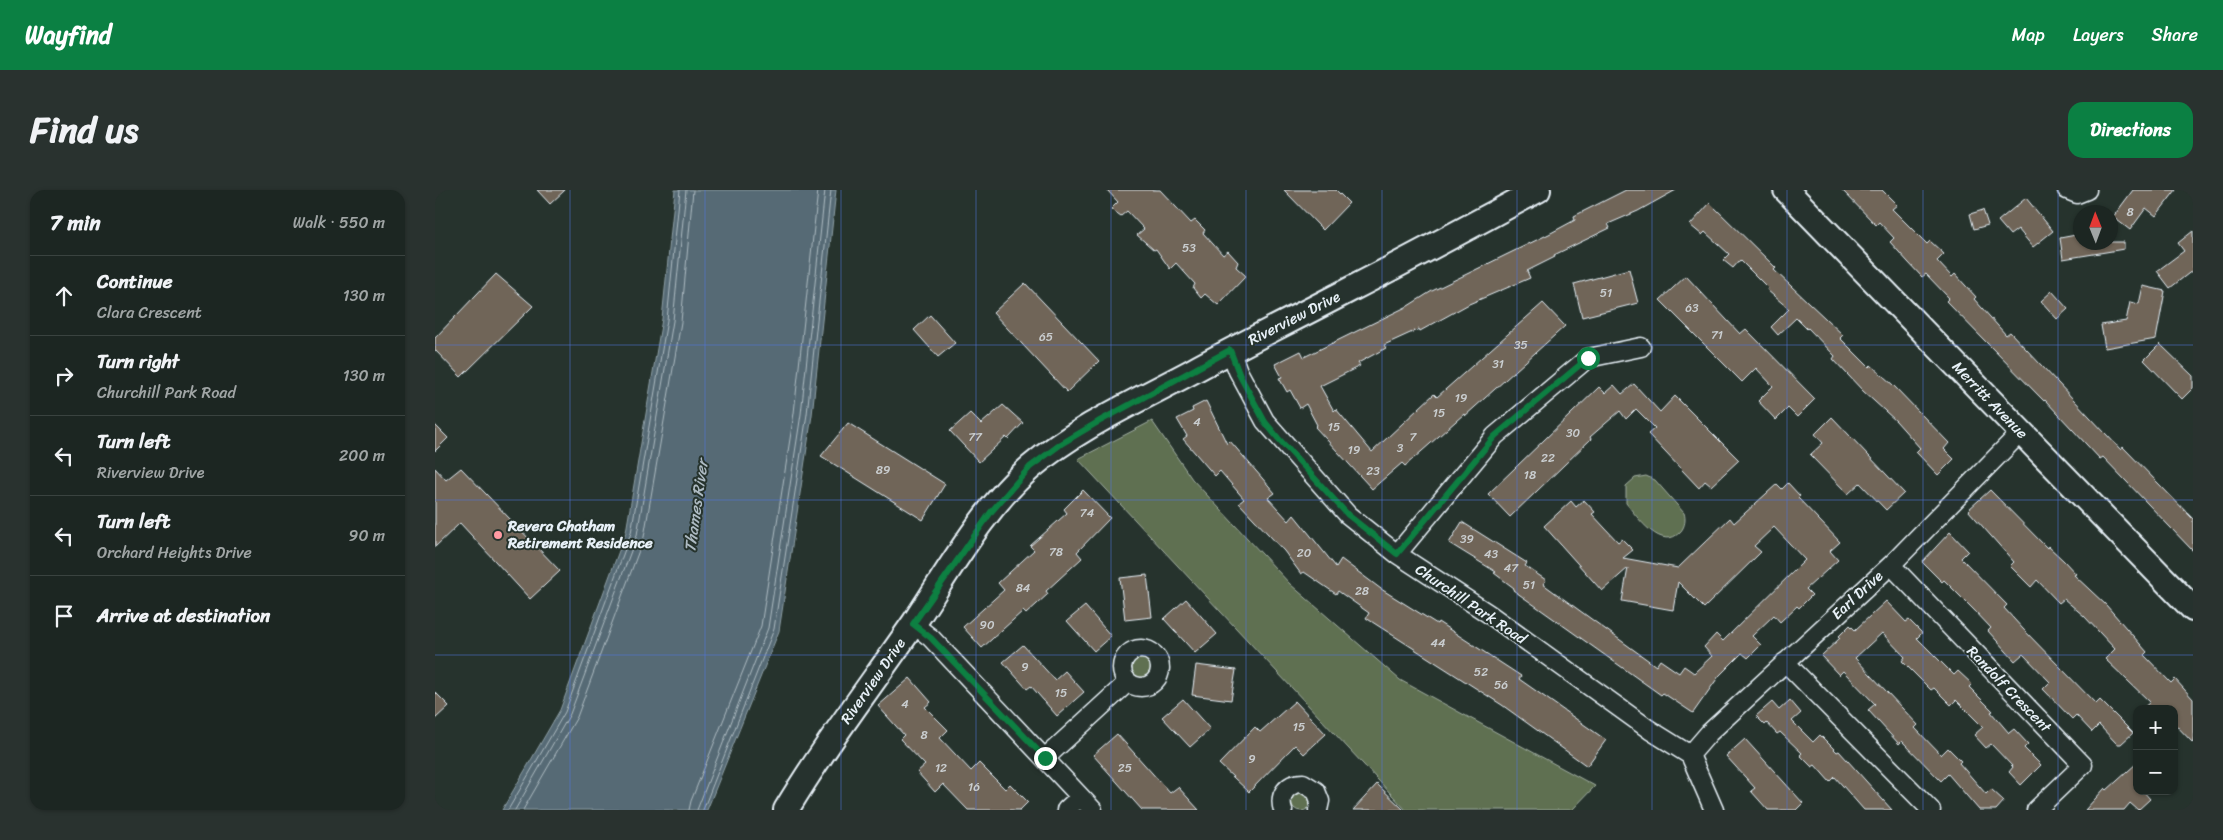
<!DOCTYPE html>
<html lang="en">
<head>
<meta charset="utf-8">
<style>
  :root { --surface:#1c2622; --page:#29322f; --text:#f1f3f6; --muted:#a0a5a5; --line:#3a4340; --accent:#0b8043 }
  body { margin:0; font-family:Sriracha,sans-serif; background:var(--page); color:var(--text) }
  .controls { position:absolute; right:15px; bottom:15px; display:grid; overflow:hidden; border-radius:10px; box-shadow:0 1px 4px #0004 }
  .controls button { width:45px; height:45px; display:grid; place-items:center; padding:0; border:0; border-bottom:1px solid var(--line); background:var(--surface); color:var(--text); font:25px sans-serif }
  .compass { position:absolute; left:1638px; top:15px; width:45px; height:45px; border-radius:50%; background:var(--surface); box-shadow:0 1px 4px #0004; rotate:359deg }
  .stop { position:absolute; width:15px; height:15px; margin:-11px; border:4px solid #0b8043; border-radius:50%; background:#fff }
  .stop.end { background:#0b8043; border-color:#fff; box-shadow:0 1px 5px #0008 }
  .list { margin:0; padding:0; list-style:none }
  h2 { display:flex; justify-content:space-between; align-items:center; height:65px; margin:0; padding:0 20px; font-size:21px }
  h2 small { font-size:16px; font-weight:400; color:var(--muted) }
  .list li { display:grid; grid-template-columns:32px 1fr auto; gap:15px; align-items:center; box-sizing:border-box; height:80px; padding:0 20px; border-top:1px solid var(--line) }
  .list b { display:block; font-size:19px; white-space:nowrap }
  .list p { margin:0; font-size:16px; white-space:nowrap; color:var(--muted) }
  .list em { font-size:16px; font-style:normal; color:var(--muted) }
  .icon { flex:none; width:28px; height:28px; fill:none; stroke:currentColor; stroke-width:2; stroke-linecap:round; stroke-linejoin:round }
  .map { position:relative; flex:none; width:1758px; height:620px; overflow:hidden; border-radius:15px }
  header { display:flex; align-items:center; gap:30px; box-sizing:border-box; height:70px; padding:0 25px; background:var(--accent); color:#fff }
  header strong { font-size:24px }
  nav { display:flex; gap:28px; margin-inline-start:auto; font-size:18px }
  .intro { display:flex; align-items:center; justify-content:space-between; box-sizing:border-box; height:120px; padding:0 30px }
  h1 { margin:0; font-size:35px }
  .button { padding:12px 22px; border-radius:15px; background:var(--accent); color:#fff; font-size:18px; font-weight:700 }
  main { display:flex; gap:30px; padding:0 30px }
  aside { flex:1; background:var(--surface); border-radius:15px; box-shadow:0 1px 4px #0004 }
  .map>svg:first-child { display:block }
  .green { fill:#5e6f51; stroke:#a3b0a4 }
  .water { fill:#566b74; stroke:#90a1a9 }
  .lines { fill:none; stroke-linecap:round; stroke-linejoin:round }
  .shore { stroke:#aebbc3; stroke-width:1 }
  .building { fill:#706559; stroke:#e8f1f8 }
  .street-casing { stroke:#e8f1f8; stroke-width:21 }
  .secondary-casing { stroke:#e8f1f8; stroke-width:28 }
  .street { stroke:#26332d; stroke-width:18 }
  .secondary { stroke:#26332d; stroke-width:24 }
  .route { stroke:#0b8043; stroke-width:6 }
  .grid { fill:none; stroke:#5077e0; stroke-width:1; stroke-opacity:0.55 }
  .poi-dot { fill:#ff9aa2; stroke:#26332d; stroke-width:2 }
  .labels { text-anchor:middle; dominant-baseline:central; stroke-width:4; stroke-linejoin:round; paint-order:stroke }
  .number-label { font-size:12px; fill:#caced0 }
  .street-label { font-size:15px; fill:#e8f1f8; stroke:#26332d }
  .poi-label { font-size:15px; font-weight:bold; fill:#e8f1f8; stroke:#26332d; text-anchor:start }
  .water-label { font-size:16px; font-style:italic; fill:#aebbc3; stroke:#26332d }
</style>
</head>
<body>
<header>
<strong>Wayfind</strong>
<nav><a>Map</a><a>Layers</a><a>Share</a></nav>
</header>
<div class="intro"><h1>Find us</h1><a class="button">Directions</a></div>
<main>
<aside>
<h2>7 min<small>Walk · 550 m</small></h2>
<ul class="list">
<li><svg class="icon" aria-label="ahead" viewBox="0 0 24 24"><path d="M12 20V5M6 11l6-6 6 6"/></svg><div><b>Continue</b><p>Clara Crescent</p></div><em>130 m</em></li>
<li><svg class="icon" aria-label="right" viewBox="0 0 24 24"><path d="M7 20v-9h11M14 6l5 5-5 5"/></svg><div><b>Turn right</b><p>Churchill Park Road</p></div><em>130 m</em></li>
<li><svg class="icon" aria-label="left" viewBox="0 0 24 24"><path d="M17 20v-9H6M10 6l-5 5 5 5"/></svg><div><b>Turn left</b><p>Riverview Drive</p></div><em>200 m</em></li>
<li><svg class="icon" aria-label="left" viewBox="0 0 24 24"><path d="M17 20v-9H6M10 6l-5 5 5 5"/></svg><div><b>Turn left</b><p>Orchard Heights Drive</p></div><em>90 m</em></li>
<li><svg class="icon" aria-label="arrive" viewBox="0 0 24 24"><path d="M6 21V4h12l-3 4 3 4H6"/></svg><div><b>Arrive at destination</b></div></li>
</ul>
</aside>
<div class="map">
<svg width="1758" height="620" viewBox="0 0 1758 620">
  <rect width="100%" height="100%" fill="#26332d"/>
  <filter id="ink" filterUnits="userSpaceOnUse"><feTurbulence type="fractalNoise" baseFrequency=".02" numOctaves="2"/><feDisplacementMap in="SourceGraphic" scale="10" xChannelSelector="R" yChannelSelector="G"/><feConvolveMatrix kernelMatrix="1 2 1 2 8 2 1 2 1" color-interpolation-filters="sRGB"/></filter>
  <g filter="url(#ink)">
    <path class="green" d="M717,231L757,289L855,394L965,490L1160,596L1137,620H971L643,269Z
      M1211,286L1220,290L1249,323C1251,329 1250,336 1246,341C1227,363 1202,327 1191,313V296L1200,288Z
      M697 478a10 10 0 1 1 20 0a10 10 0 1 1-20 0Z
      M856 611a10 10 0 1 1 20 0a10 10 0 1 1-20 0Z"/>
    <path class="water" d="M240,0H401L377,225L344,441L272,620H67L125,520L191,342L227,129Z"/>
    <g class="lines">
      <path class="shore" d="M73,620L130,522L196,343L232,130L245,0
        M80,620L135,524L202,345L238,131L251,0
        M88,620L142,527L209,347L246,132L258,0
        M254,620L256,611L326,436L359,223L383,0
        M262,620L333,438L366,224L390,0
        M268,620L339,439L372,224L396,0"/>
    </g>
    <path class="building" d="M102,0H130L115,14Z
      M672,0H725L756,33L760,30L770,40L768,43L788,65L793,61L803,72L801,77L811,86L783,115L770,104L766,108L758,98L760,94L741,73L735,79L721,59L719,60L702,45L709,39L692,21L686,26L676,19L683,12Z
      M849,0H901L914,13L888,40Z
      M1191,0H1241L1203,21L1173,34L1175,38L1119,65L1120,67L1092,81L1095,88L1034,114L985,141L984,139L949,155L951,158L923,173L925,176L885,196L899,221L901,219L937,262L999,204L1002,207L1108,113L1130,136L1030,226L1029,224L970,276L967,273L937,299L880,237L882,235L871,214L865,218L855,200L852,202L844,188L847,187L840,174L866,161L869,167L973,116L997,101L1114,44L1140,30L1139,26Z
      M1407,0H1447L1462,15L1457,19L1492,54L1495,51L1509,64L1502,71L1517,87L1520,84L1541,107L1539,109L1571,145L1575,142L1686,260L1688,257L1758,329V361L1668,267L1665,269L1610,210L1609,211L1553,154L1511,111L1514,108L1491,84L1487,87L1473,72L1455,52L1459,48L1444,32L1441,35Z
      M1698,0H1741L1721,26L1711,18L1695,40L1678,27Z
      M1591,8L1618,41L1598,57L1583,39L1575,45L1563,31Z
      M1275,13L1341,78L1339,80L1408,145L1405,148L1434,177L1436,175L1458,195L1514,253L1509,259L1519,269L1503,285L1481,262L1485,258L1461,231L1428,201L1398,169L1400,166L1373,138L1372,139L1361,128L1343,145L1336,137L1354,119L1332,100L1333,98L1305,70L1298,78L1288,70L1294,64L1270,42L1267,45L1255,35Z
      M1548,20L1553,35L1539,39L1535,24Z
      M1758,41V80L1735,98L1722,81L1749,61L1743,53Z
      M1646,44V52H1689V59L1628,69L1625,48Z
      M1194,79L1203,113L1147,127L1139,94Z
      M61,84L98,116L26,187L0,160V148Z
      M1251,86L1305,144L1311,139L1380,209L1362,227L1353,218L1341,230L1323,211L1338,196L1321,178L1307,192L1225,110Z
      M590,93L664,171L632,202L558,123Z
      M1708,96L1730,101L1721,149L1670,158L1666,135L1691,131L1695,112L1704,114Z
      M1617,101L1633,119L1622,129L1606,111Z
      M495,125L520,153L503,167L479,140Z
      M1725,154L1758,186V198L1747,209L1709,170Z
      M1199,194L1225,222L1240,206L1304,270L1276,296L1270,291L1264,298L1213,244L1220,238L1201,219L1191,229L1185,221L1155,247L1156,249L1075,327L1053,304L1164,197L1170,203L1179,195L1187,204Z
      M771,211L792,254L795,251L840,303L833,308L854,331L859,325L901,377L906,369L946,399L1002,434L1003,432L1086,486L1084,489L1171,550L1152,576L1067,515L931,428L934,423L903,401L901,404L869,382L866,384L849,361L804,313L809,309L785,281L780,286L748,249L752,246L742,229L758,221L757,218Z
      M568,215L588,233L573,249L571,247L544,272L515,241L535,223L546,234Z
      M1397,227L1469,303L1451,320L1425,293L1413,304L1375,265L1388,253L1380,244Z
      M413,233L510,294L488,330L386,266Z
      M0,235L13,248L0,261Z
      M0,278L11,290L26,278L125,381L95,409L25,333L0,357Z
      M1353,293L1365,306L1363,308L1405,352L1395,361L1403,370L1371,399L1377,405L1364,418L1362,416L1345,432L1339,425L1317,446L1326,455L1313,468L1307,463L1284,486L1258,523L1228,503L1226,505L1078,400L1079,398L1059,383L1061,382L1014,353L1027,332L1092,373L1090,376L1111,390L1108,394L1221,476L1225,470L1244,483L1249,476L1259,483L1277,466L1269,457L1281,444L1288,451L1370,370L1339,337L1319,356L1326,362L1269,418L1243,392L1238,420L1187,411L1193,378L1167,401L1109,336L1136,311L1141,317L1149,310L1160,322L1157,324L1183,352L1187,349L1198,360L1188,368L1243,378L1295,328L1299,333L1342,294L1347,299Z
      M648,300L675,328L642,362L647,368L611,401L613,404L591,424L588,421L547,458L528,437L569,400L563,393L599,360L595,356L632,323L629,319Z
      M1555,300L1612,358L1613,356L1629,371L1641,384L1639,385L1671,415L1712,462L1709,465L1736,493L1740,489L1758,509V553L1739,533V519H1707L1715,512L1670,469L1680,459L1649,426L1629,409L1624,413L1602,390L1596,397L1575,376L1579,372L1533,320Z
      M1515,342L1533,361L1526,368L1572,415L1569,418L1588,439L1661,514L1665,510L1698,543L1686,554H1682L1664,535L1657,542L1641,525L1637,529L1608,499L1615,492L1588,464L1580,471L1553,441L1556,438L1539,420L1509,390L1507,392L1487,372Z
      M712,385L717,427L690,430L685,388Z
      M751,409L782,444L760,463L729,429Z
      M1451,411L1471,432L1474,430L1487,443L1482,448L1519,485L1523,481L1537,494L1534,497L1558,521L1556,522L1574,543L1579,539L1593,554L1589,558L1606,575L1586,595L1574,582L1578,577L1556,554L1551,558L1539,545L1548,537L1521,510L1516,515L1499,498L1496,500L1467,471L1470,467L1447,443L1420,468L1483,535L1480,538L1506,565L1513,558L1526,571L1524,573L1551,604L1556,599L1569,611L1561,620H1544L1513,584L1506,591L1467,551L1464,554L1433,520L1440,514L1408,481L1404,485L1386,466L1405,448L1403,447L1415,435L1420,440Z
      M650,416L676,446L659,461L632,431Z
      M588,455L620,490L630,481L649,502L622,526L596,496L592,499L568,472Z
      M761,475L801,480L796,510L757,505Z
      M475,488L496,512L490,517L513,540L505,548L536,581L544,573L570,599L575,594L593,612L585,620H533L508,594L500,602L482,582L490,575L465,549L469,545L443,516Z
      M0,502L14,516L0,529Z
      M748,509L775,539L755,557L727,527Z
      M1355,510L1366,523L1357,531L1378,552L1385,545L1402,562L1404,561L1457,620H1429L1400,587L1395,592L1380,575L1377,577L1365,565L1367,563L1345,542L1342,544L1332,533L1330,535L1321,526L1337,512L1344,520Z
      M860,511L891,544L869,564L860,555L814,602L784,574L820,537L825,542Z
      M682,544L735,603L743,597L764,620H707L658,565Z
      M1310,549L1368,613L1361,620H1333L1316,601L1320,598L1291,566Z
      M1702,573V601H1708L1715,609L1703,620L1695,613L1689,620H1650L1670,598L1672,600Z
      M942,594L969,620H918Z"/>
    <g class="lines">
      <defs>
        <path id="street" d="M1632,0L1642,4L1652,0
          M795,160L803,181L830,231L913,325L962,364L1054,424L1215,540L1255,565L1279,620
          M962,364L1060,246L1153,168L1206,157
          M1456,375L1648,575L1601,620
          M478,434L496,448L658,620
          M687 478a19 19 0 1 1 38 0a19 19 0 1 1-38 0Z
          M1350,472L1496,620
          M1255,565L1274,543L1456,375L1586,242
          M610,568L693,492
          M631,620L645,607
          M848,620C843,605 852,593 868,593L881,601L885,611L883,620"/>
        <path id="secondary" d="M1351,0L1758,419
          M351,620C390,555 436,495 479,433C513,382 549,317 596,277C643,237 702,211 756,182C809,153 863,127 916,99C979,67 1041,33 1103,0"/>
      </defs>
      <use href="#street" class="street-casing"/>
      <use href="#secondary" class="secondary-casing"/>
      <use href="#street" class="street"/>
      <use href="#secondary" class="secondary"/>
    </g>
  </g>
  <g class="lines" filter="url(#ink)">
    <path class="route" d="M610,568L496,448L478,434L556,322L595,277L626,254L663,232L795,160L805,186L830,232L843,248L913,325L962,364L1060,246L1153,168"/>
  </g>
  <path class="grid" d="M135,0V620M270,0V620M406,0V620M541,0V620M676,0V620M811,0V620M947,0V620M1082,0V620M1217,0V620M1352,0V620M1488,0V620M1623,0V620M0,155H1758M0,310H1758M0,465H1758"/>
  <circle class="poi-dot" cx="63" cy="345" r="5"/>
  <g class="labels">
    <g class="number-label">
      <text x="1695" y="22">8</text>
      <text x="754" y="58">53</text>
      <text x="1171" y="103">51</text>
      <text x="1257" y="118">63</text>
      <text x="1282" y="145">71</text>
      <text x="611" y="147">65</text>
      <text x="1086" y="155">35</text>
      <text x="1063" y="174">31</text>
      <text x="1026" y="208">19</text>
      <text x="1004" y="223">15</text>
      <text x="762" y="232">4</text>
      <text x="899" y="237">15</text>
      <text x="1138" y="243">30</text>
      <text x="540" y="247">77</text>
      <text x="978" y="247">7</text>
      <text x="965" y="258">3</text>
      <text x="919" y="260">19</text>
      <text x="1113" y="268">22</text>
      <text x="448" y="280">89</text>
      <text x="938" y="281">23</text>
      <text x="1095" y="285">18</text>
      <text x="652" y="323">74</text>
      <text x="1032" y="349">39</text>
      <text x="621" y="362">78</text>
      <text x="869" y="363">20</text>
      <text x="1056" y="364">43</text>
      <text x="1076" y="378">47</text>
      <text x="1094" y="395">51</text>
      <text x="588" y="398">84</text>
      <text x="927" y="401">28</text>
      <text x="552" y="435">90</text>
      <text x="1003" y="453">44</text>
      <text x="590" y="477">9</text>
      <text x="1046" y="482">52</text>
      <text x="1066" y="495">56</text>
      <text x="626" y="503">15</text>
      <text x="470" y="514">4</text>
      <text x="864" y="537">15</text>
      <text x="489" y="545">8</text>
      <text x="817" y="569">9</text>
      <text x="506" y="578">12</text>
      <text x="690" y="578">25</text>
      <text x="539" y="597">16</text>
    </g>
    <g class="street-label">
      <text transform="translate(859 128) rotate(-27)">Riverview Drive</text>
      <text transform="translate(1555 210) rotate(46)">Merritt Avenue</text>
      <text transform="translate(1422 405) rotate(-43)">Earl Drive</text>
      <text transform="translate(1036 414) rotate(34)">Churchill Park Road</text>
      <text transform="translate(438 491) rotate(-55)">Riverview Drive</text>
      <text transform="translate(1574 499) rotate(46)">Randolf Crescent</text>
    </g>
    <g class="poi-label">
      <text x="73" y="336">Revera Chatham<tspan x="73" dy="17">Retirement Residence</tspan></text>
    </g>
    <g class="water-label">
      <text transform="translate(261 316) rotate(-82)">Thames River</text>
    </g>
  </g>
</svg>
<div class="controls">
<button>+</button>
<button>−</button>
</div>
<svg class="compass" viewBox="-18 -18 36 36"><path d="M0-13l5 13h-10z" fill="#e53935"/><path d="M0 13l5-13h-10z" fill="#a0a5a5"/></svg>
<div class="stop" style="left:1153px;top:168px"></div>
<div class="stop end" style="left:610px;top:568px"></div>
</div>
</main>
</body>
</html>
